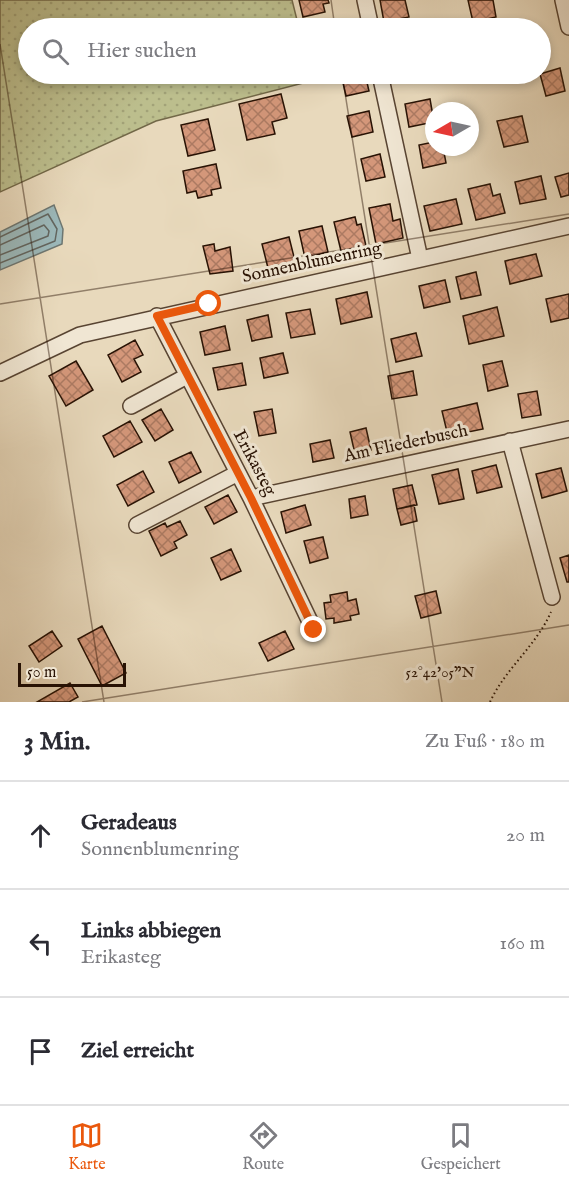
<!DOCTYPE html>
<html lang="de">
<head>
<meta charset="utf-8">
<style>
  :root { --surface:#fff; --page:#f7f7f7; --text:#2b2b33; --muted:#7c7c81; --line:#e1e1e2; --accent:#ea580c }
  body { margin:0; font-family:"IM FELL English",serif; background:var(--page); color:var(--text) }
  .compass { position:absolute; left:425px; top:102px; width:54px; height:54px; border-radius:50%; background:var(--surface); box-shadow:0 3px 9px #0003; rotate:261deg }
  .scale { position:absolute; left:18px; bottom:15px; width:108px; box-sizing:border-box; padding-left:6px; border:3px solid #281204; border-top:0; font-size:16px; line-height:21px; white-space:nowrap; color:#281204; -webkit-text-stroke:4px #f0e6d3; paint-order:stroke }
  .stop { position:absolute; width:18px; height:18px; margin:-14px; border:4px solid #ea580c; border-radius:50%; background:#fff }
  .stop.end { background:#ea580c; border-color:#fff; box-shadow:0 2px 6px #0008 }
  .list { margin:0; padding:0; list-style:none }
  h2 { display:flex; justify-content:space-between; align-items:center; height:78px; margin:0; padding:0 24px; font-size:26px }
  h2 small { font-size:20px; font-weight:400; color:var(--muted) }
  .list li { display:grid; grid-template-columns:39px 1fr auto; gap:18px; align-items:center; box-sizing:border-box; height:108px; padding:0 24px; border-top:2px solid var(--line) }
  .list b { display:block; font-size:22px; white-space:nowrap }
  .list p { margin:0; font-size:20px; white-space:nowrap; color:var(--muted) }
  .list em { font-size:20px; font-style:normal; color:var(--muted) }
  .icon { flex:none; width:33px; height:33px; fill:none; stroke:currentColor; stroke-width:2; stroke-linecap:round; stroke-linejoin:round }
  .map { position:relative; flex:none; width:569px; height:702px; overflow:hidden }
  .search { position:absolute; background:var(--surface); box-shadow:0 3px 9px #0003; left:18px; right:18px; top:18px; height:66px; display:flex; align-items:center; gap:15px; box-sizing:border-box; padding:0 21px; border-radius:33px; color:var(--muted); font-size:22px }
  .sheet { height:402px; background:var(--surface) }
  nav { display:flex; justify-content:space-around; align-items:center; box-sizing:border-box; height:84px; border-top:2px solid var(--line); background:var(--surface); font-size:16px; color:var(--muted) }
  nav a { display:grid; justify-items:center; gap:3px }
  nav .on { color:var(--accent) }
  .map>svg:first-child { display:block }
  .grass { fill:url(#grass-dots); stroke:#726848; stroke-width:1.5 }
  .water { fill:#9bb8ba; stroke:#6d7671; stroke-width:1.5 }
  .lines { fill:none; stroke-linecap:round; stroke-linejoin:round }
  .shore { stroke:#62655f; stroke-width:1.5 }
  .building { fill:url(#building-cross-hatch); stroke:#281204; stroke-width:1.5 }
  .minor-casing { stroke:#584432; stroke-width:18 }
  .path { stroke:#281204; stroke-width:2; stroke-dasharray:1.5 3; stroke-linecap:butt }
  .minor { stroke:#f0e6d3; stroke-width:15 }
  .route { stroke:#ea580c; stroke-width:8 }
  .ticks { fill:none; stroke:#281204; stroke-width:1.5; stroke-opacity:0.45 }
  .labels { text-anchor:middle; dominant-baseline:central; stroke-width:6; stroke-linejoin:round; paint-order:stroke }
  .street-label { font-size:18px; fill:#281204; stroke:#f0e6d3 }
  .ticks-label { font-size:15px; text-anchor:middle; fill:#281204; stroke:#f0e6d3; stroke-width:6; stroke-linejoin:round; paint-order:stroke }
</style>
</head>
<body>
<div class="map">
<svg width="569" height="702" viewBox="0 0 569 702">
  <defs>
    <pattern id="grass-dots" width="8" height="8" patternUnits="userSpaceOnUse" patternTransform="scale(1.5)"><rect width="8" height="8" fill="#bcbe8d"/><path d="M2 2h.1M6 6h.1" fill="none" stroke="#a2a278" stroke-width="1.8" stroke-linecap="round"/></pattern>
    <pattern id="building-cross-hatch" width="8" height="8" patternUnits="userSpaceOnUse" patternTransform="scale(1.5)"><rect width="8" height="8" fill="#d4977a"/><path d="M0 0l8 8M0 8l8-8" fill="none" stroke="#ac7a62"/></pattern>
  </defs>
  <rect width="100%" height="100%" fill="#e8d9bc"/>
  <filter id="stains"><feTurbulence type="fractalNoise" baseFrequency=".00333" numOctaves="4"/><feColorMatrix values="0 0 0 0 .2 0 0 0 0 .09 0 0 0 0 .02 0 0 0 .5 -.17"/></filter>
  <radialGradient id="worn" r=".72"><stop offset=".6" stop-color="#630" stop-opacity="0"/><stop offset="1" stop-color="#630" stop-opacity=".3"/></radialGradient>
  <path class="grass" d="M0,0H292L299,28H28V74H309L311,81L156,121L0,192Z"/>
  <path class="water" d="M54,205L63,229L62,244L0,270V232Z"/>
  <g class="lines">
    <path class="shore" d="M0,237L48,214L57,229L55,241L0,263
      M0,245L44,225L49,231L48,236L0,255"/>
  </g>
  <path class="building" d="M299,0H328L329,3L323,4L325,12L303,17Z
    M380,0H405L409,17L384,22Z
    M468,0H493L496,17L473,22Z
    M560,68L565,91L546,96L540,74Z
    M341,74H365L369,91L346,96Z
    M416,74H440L441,76L418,81Z
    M281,94L287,118L272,122L275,134L247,140L239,104Z
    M430,99L434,122L409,127L405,104Z
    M369,111L373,132L352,137L347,116Z
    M522,116L528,142L504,147L497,121Z
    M208,119L215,150L188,156L181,125Z
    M434,142V147H443L446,163L423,168L419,145Z
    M380,154L385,177L366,181L361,159Z
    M216,164L221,188L211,190L212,195L198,198L196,191L187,193L183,171Z
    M569,173V195L561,197L555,177Z
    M541,176L546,199L520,204L515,182Z
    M490,184L493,196L500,194L505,213L476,220L468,189Z
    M456,199L462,224L430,231L424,206Z
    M390,204L393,221L400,219L403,238L376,244L369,208Z
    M355,217L357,225L361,224L366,246L341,251L334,222Z
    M322,226L328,252L305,258L299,231Z
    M289,237L295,261L268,268L262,244Z
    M214,244L215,251L230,247L233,271L210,274L203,246Z
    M536,254L542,276L510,284L505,261Z
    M476,272L481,295L461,299L456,277Z
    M445,280L450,302L424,308L419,286Z
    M367,292L372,317L341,324L336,299Z
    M569,294V318L551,322L546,299Z
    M497,307L504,336L469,344L463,316Z
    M310,309L315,334L291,338L286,313Z
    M268,315L272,337L252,341L247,320Z
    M225,326L230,350L205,355L200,332Z
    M416,333L422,356L396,362L391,339Z
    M135,340L143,355L134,359L141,372L122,382L108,355Z
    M283,353L288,373L264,378L260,358Z
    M76,361L93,390L66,406L49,376Z
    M502,361L508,386L488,391L483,365Z
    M242,363L246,385L218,390L213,368Z
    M413,371L417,395L392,399L388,376Z
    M537,391L541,415L522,418L518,394Z
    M477,403L483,429L448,436L442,411Z
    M161,409L173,430L155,441L142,420Z
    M272,409L276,433L259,436L254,412Z
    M130,421L142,442L114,457L103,436Z
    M366,428L371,450L355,454L350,432Z
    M330,440L334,458L313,462L310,444Z
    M191,452L201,472L179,483L169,462Z
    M496,465L502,487L477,493L472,471Z
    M561,468L567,491L542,498L536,474Z
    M458,469L464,499L439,504L432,475Z
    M143,471L154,492L128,506L117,485Z
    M412,485L417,505L397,509L393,489Z
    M228,495L237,512L214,524L205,507Z
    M365,496L368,515L351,518L349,499Z
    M305,505L311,525L286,533L281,512Z
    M414,505L417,521L401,525L397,509Z
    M180,521L187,535L174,542L177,548L161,556L149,531L165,523L167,527Z
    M323,537L328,558L310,563L304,541Z
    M231,549L241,571L221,580L211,558Z
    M569,555V582H567L560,558Z
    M436,591L441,613L421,618L415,596Z
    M347,592L348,601L356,599L359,614L350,616L351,620L334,623V618L326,619L324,603L331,602L330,595Z
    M102,626L126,673L102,686L78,639Z
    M52,631L62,646L39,662L29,646Z
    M285,631L294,649L268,661L259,643Z
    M70,683L78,697L69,702H37Z"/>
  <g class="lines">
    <defs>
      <path id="minor" d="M365,0L371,28
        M563,0L569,27
        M380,74L420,259
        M157,316L251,498L314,630
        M0,373L80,335L569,226
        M131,406L187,376
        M510,441L552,597
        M251,498L569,429
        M137,525L238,473"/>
    </defs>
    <use href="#minor" class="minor-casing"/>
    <path class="path" d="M490,702C505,669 536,646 551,612"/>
    <use href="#minor" class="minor"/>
  </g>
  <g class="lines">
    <path class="route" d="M209,304L157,316L251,498L314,630"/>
  </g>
  <path class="ticks" d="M331,0L335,28M0,44L104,702M342,74L442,702M0,304L569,214M82,702L569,625"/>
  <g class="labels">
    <g class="street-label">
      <text transform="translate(312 263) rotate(-12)">Sonnenblumenring</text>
      <text transform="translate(406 444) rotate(-12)">Am Fliederbusch</text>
      <text transform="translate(254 463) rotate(62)">Erikasteg</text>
    </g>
  </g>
  <g class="ticks-label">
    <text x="440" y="677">52°42'05"N</text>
  </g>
  <rect width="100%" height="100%" filter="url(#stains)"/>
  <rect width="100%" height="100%" fill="url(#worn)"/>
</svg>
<svg class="compass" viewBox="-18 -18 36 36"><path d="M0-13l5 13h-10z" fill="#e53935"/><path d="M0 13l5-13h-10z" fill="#7c7c81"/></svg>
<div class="scale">50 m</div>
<div class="stop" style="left:209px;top:304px"></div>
<div class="stop end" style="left:314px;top:630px"></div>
<div class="search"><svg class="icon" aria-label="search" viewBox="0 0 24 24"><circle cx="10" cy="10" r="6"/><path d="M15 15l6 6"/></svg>Hier suchen</div>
</div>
<section class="sheet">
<h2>3 Min.<small>Zu Fuß · 180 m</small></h2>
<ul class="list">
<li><svg class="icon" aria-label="ahead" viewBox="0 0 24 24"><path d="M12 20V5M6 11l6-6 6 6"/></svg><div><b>Geradeaus</b><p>Sonnenblumenring</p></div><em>20 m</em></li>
<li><svg class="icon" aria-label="left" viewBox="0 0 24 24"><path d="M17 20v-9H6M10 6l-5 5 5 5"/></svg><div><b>Links abbiegen</b><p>Erikasteg</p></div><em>160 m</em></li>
<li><svg class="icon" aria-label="arrive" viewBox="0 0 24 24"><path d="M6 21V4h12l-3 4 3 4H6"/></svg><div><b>Ziel erreicht</b></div></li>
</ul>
</section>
<nav>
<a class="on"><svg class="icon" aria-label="map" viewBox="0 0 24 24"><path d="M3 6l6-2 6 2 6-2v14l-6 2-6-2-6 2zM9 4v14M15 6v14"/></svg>Karte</a>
<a><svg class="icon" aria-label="directions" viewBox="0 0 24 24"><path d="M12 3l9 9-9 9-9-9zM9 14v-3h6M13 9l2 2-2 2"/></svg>Route</a>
<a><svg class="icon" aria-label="saved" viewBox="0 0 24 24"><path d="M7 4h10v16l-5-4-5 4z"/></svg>Gespeichert</a>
</nav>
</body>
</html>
